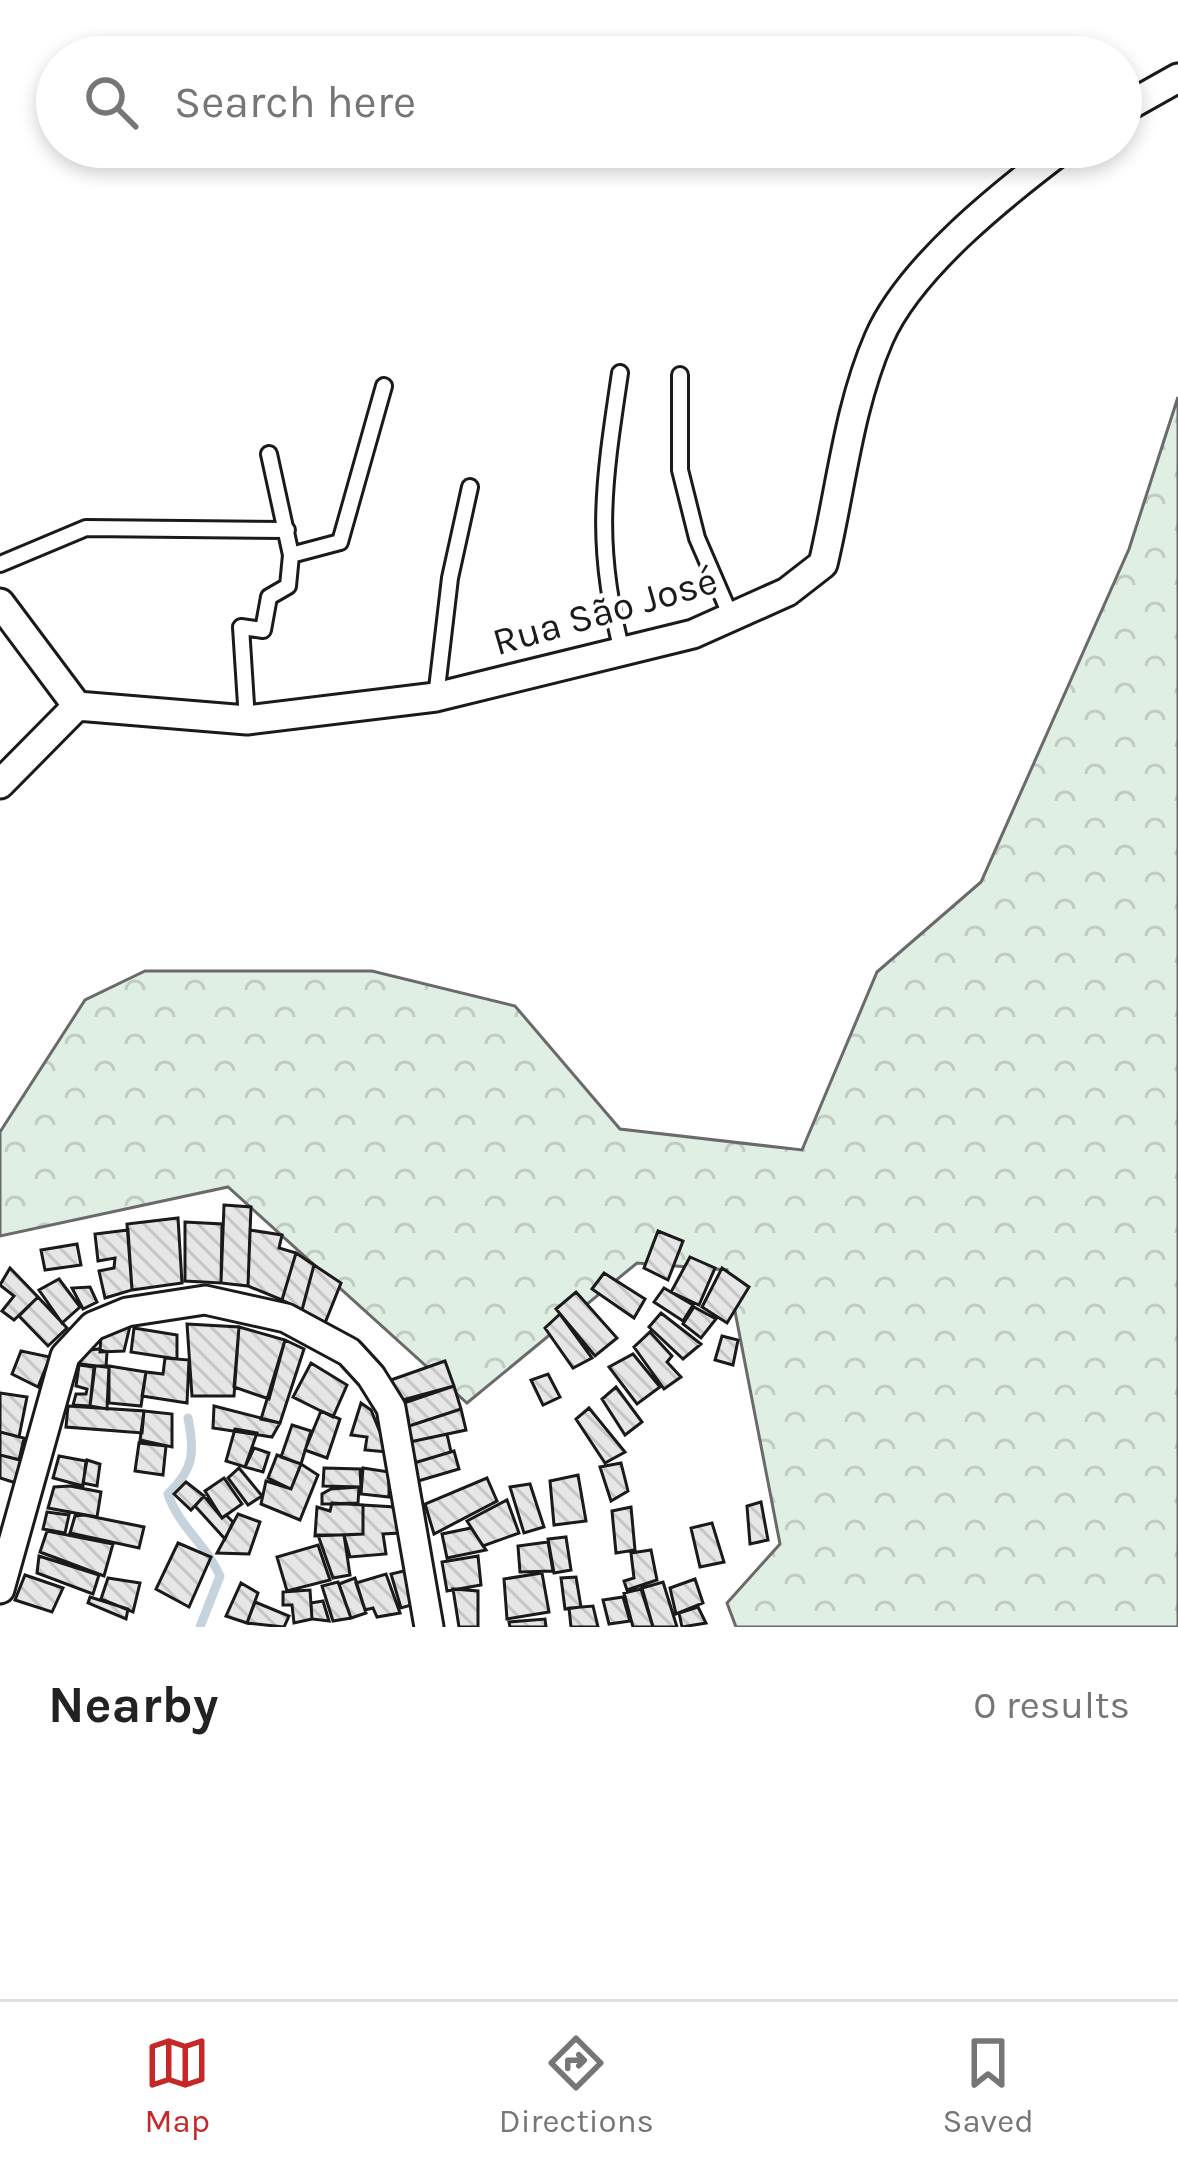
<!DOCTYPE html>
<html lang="en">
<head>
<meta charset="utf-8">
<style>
  :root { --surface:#fff; --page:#f2f2f2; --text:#222; --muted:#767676; --line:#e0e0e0; --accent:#c62828 }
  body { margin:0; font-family:Karla,sans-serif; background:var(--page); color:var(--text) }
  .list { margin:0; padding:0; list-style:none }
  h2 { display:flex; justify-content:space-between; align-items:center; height:156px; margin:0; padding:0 48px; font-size:51px }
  h2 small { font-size:39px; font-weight:400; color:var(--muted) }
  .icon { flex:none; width:66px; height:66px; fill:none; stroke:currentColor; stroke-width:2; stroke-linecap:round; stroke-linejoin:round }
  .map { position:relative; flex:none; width:1178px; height:1627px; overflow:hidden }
  .search { position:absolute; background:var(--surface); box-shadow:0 6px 18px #0003; left:36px; right:36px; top:36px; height:132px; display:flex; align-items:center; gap:30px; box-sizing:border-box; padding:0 42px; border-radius:66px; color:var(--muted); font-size:45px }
  .sheet { height:372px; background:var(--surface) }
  nav { display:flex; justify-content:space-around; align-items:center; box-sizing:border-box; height:168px; border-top:3px solid var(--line); background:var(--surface); font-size:33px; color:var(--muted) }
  nav a { display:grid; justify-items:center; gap:6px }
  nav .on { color:var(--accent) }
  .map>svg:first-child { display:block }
  .forest { fill:url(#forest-crowns); stroke:#6a6a6a; stroke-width:3 }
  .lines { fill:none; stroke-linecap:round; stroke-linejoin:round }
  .stream { stroke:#c6d2dc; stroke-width:9 }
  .building { fill:url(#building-back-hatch); stroke:#1a1a1a; stroke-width:3 }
  .service-casing { stroke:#1a1a1a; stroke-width:20 }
  .minor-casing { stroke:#1a1a1a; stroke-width:33 }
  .service { stroke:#fff; stroke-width:14 }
  .minor { stroke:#fff; stroke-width:27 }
  .labels { text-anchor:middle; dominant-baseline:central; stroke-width:9; stroke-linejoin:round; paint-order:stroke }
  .street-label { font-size:39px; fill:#1a1a1a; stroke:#fff }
</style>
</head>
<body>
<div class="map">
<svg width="1178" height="1627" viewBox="0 0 1178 1627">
  <defs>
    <pattern id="forest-crowns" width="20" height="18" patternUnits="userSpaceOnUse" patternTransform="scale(3)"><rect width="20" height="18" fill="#e0efe3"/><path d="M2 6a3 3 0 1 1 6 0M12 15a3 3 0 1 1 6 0" fill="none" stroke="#c0ccc2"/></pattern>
    <pattern id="building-back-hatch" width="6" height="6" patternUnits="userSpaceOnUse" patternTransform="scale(3)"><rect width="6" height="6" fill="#e6e6e6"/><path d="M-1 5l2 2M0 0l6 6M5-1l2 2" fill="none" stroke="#c5c5c5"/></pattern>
  </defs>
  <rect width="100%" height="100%" fill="#fff"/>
  <path class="forest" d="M1178,397V1627H736L727,1603L780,1544L727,1270L637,1263L467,1403L228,1187L0,1236V1132L85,1000L145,971H372L515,1006L620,1129L802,1150L877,972L981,882L1129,549Z"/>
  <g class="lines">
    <path class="stream" d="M188,1418C195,1452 194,1469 168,1494C179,1527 206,1544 220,1576L200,1627"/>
  </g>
  <path class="building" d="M224,1205L251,1207L248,1286L221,1283Z
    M178,1218L182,1283L132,1290L127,1224Z
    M185,1222L222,1224L221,1283L185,1281Z
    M128,1230L132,1290L105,1298L99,1271L114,1268L115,1258L98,1261L95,1234Z
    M250,1230L282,1235L279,1248L296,1253L282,1300L248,1286Z
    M658,1231L683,1241L668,1280L644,1268Z
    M77,1244L81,1265L45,1270L41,1250Z
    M296,1253L314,1265L302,1310L282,1300Z
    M690,1257L715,1268L699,1305L671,1292Z
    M314,1265L341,1283L325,1323L302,1310Z
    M10,1268L38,1297L14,1320L2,1311L14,1296L0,1285Z
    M722,1268L749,1287L727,1323L702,1307Z
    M604,1273L645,1299L634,1318L592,1289Z
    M59,1279L80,1307L62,1323L39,1290Z
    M90,1287L97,1302L83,1309L72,1288Z
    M664,1288L693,1305L683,1321L654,1302Z
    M576,1292L617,1338L595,1356L556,1309Z
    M38,1297L67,1328L48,1346L19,1316Z
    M694,1307L716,1319L701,1338L683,1324Z
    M661,1313L701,1344L683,1359L649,1327Z
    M560,1314L592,1358L573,1368L545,1328Z
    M187,1324L239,1327L234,1396H192Z
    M130,1326L124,1351L100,1352L101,1335Z
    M239,1327L285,1340L269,1399L234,1387Z
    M134,1328L177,1335V1359L131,1352Z
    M650,1332L672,1356L667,1362L681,1377L664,1389L634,1347Z
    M722,1336L738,1340L733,1365L715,1360Z
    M285,1340L304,1349L280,1423L261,1419Z
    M98,1349L107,1352L106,1367L80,1364L82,1351Z
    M21,1351L50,1357L38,1387L12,1374Z
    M633,1354L660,1387L637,1404L609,1367Z
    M165,1358L189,1360L187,1403L142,1396L146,1372L163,1374Z
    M445,1361L454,1386L399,1401L391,1380Z
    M311,1363L347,1385L333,1417L293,1397Z
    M79,1365L94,1367L90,1406L73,1405L76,1394H86L87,1389L76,1386Z
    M95,1366H109L107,1409L90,1406Z
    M109,1366L146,1372L141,1406L109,1403Z
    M548,1374L560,1397L543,1405L531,1380Z
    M454,1386L461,1409L406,1427L398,1405Z
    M616,1387L642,1422L625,1435L602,1399Z
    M0,1393L27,1397L19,1437L0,1432Z
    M361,1403L371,1410L388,1452L365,1450L367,1437L351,1435Z
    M68,1406L144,1411L142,1433L66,1427Z
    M214,1406L280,1423L272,1437L213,1428Z
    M589,1408L625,1452L605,1463L576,1419Z
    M461,1409L466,1430L410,1442L406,1427Z
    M144,1411L172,1414V1447L140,1440Z
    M321,1411L340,1419L327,1458L305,1450Z
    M292,1425L311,1431L301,1464L281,1457Z
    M235,1429L257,1433L245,1467L226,1461Z
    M0,1432L24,1438L19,1460L0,1455Z
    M447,1434L451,1452L414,1463L410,1442Z
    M139,1443L166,1446L163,1475L135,1471Z
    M254,1448L269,1453L263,1472L245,1467Z
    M454,1451L459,1469L418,1481L414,1463Z
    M0,1455L21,1460L16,1483L0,1478Z
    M277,1455L301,1464L291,1489L268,1478Z
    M59,1456L86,1461L83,1486L53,1478Z
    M87,1460L100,1464L97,1486L83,1483Z
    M621,1463L628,1491L611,1501L600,1467Z
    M301,1464L318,1475L300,1520L261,1504L266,1481L291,1489Z
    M239,1468L262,1496L248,1505L228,1478Z
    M324,1468L360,1469L361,1487L323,1486Z
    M363,1468L389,1472V1497L361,1494Z
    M578,1475L586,1521L554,1525L550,1481Z
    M224,1478L242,1504L222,1518L205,1491Z
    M487,1478L497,1501L434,1534L425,1504Z
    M186,1482L204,1496L191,1510L174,1494Z
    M530,1484L544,1527L524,1533L510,1487Z
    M70,1486L101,1492L97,1517L48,1508L54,1487Z
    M359,1487L358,1503L322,1504V1494L331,1489Z
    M204,1496L222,1518L226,1515L233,1522L225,1539L195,1506Z
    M507,1500L519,1533L483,1546L467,1521Z
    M761,1502L768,1540L750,1544L747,1506Z
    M332,1503L363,1505V1534L315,1536L317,1507L330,1511Z
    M363,1505L395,1507L400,1533L383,1534L386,1554L350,1557L344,1535L363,1534Z
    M631,1507L635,1550L616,1553L612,1511Z
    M47,1512L69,1515L65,1533L43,1529Z
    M238,1514L260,1522L249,1554L217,1553Z
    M84,1515L144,1527L139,1548L70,1533L75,1516Z
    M712,1523L724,1562L700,1567L691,1528Z
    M471,1528L486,1550L447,1558L442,1534Z
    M47,1531L113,1544L104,1576L40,1552Z
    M318,1535H344L350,1575L333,1578Z
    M566,1537L571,1570L554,1573L548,1539Z
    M548,1542L553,1571L520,1572L518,1546Z
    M178,1543L211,1557L189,1607L156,1589Z
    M318,1545L330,1580L287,1591L277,1557Z
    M651,1550L657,1580L627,1590L624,1581L634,1578L631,1553Z
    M39,1556L99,1575L93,1594L37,1573Z
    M478,1556L481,1585L447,1591L442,1562Z
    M412,1569L425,1601L401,1608L391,1574Z
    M542,1573L549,1612L507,1619L504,1579Z
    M386,1574L400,1613L377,1617L373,1608L365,1610L356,1583Z
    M25,1575L63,1588L52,1612L15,1600Z
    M576,1577L581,1607L565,1609L561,1578Z
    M108,1578L140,1583L133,1612L101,1599Z
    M355,1578L366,1613L351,1618L339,1584Z
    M695,1579L703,1603L676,1614L670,1588Z
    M338,1582L351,1618L333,1621L322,1586Z
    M663,1582L677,1627H653L642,1588Z
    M241,1583L258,1593L247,1623L226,1616Z
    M453,1589L478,1591V1627H459Z
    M641,1589L653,1627H633L624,1593Z
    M310,1590L312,1619L294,1623L292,1605H283V1592Z
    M90,1597L128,1609L126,1619L88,1603Z
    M623,1597L630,1621L609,1624L603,1600Z
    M323,1601L329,1621L312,1619L311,1603Z
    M255,1602L289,1616L284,1627L247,1623Z
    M593,1606L598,1627H571L569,1608Z
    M698,1607L706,1623L682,1627L679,1613Z
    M545,1619L546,1627H510L509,1622Z"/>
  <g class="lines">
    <defs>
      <path id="service" d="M620,373C604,481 593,545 623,654
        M680,375V470L697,538L732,619
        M269,454L291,555
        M0,564L86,528L287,530
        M436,697L450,578L470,487
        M247,720L241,627L263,630L269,597L288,586L291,555L340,542L384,386"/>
      <path id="minor" d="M1121,110L1178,78
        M0,603L77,706
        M0,784L77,706L247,720L436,697L693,634L787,592L823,564C841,489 848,409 879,338C910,267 1004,193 1065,147
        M0,1589L65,1356L93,1326L127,1312L205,1300L286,1318L349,1352L371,1376L391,1408L429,1627"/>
    </defs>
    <use href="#service" class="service-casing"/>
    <use href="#minor" class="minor-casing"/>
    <use href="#service" class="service"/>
    <use href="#minor" class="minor"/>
  </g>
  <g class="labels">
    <g class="street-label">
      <text transform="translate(605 611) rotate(-16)">Rua São José</text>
    </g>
  </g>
</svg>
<div class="search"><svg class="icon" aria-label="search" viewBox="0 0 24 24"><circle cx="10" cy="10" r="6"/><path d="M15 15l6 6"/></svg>Search here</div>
</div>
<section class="sheet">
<h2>Nearby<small>0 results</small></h2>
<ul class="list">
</ul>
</section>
<nav>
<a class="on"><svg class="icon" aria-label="map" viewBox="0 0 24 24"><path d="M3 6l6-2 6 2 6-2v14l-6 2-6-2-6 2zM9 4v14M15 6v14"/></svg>Map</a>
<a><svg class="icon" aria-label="directions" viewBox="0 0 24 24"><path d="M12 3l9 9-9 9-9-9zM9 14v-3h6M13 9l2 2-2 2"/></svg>Directions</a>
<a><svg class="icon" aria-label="saved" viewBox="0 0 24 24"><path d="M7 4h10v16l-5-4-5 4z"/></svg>Saved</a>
</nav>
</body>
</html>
